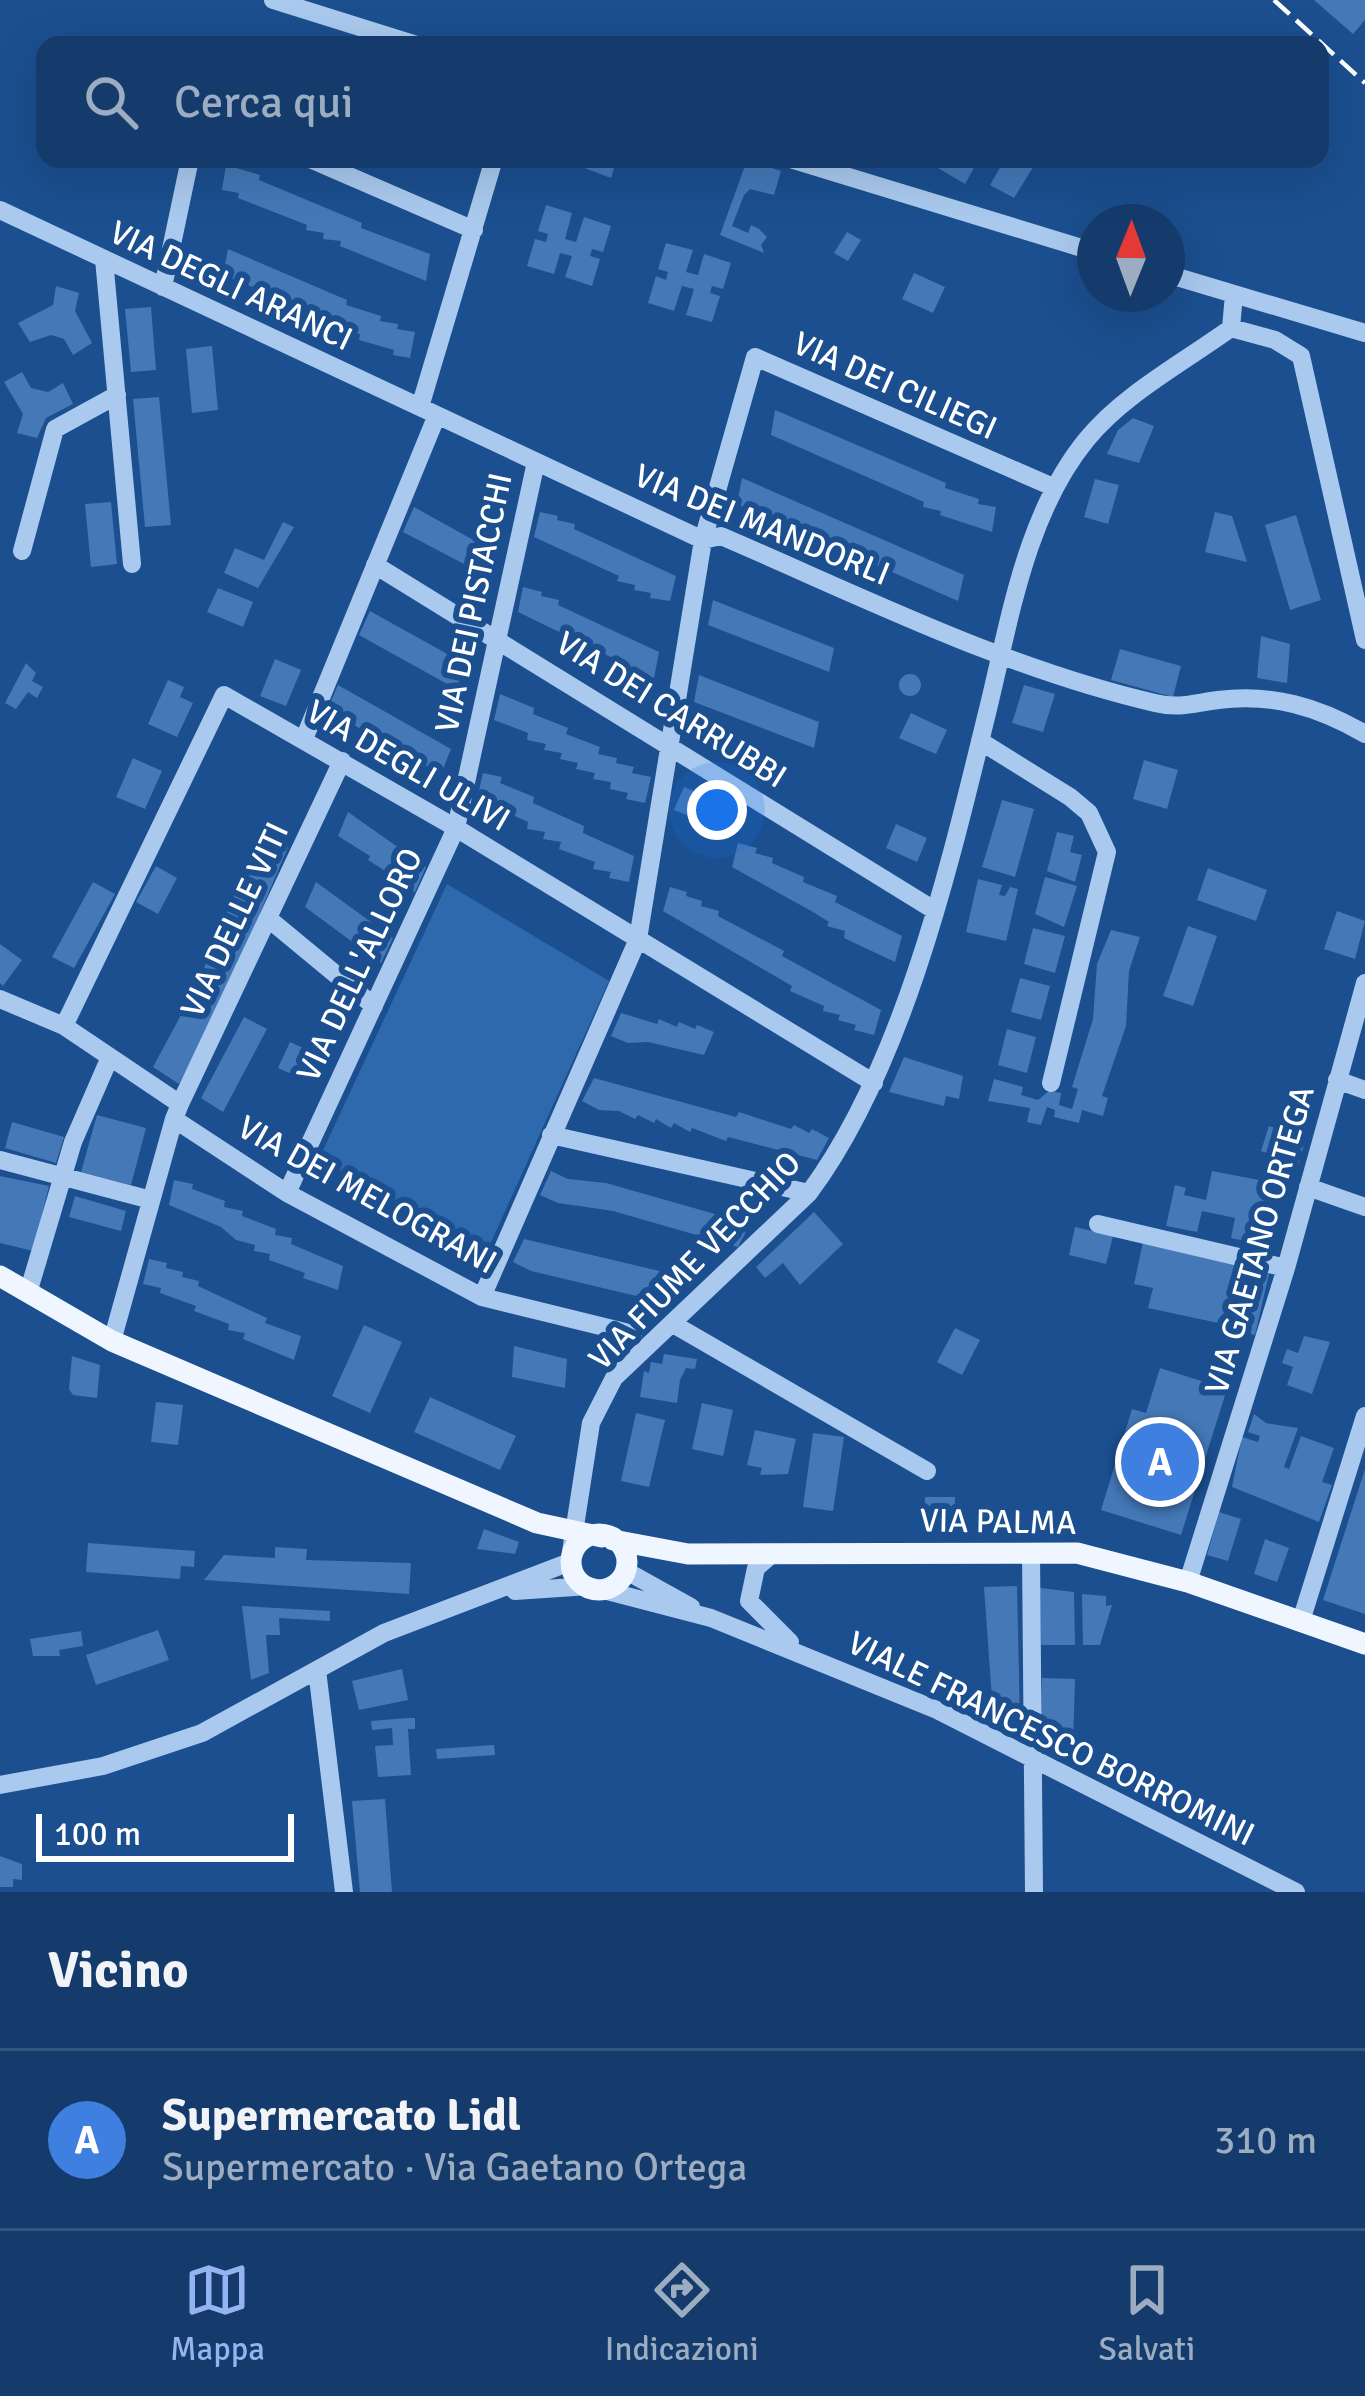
<!DOCTYPE html>
<html lang="it">
<head>
<meta charset="utf-8">
<style>
  :root { --surface:#143b6b; --page:#1d4271; --text:#f1f3f6; --muted:#9dadc1; --line:#33557e; --accent:#95b2f1 }
  body { margin:0; font-family:Signika,sans-serif; background:var(--page); color:var(--text) }
  .compass { position:absolute; left:1077px; top:204px; width:108px; height:108px; border-radius:50%; background:var(--surface); box-shadow:0 12px 48px #0002; rotate:1deg }
  .scale { position:absolute; left:36px; bottom:30px; width:258px; box-sizing:border-box; padding-left:12px; border:6px solid #fff; border-top:0; font-size:33px; line-height:42px; white-space:nowrap; color:#fff; -webkit-text-stroke:9px #1b4f8f; paint-order:stroke }
  .you { position:absolute; left:717px; top:810px; width:42px; height:42px; margin:-30px; border:9px solid #fff; border-radius:50%; background:#1a73e8; box-shadow:0 0 0 18px #1a73e833 }
  .badge { display:grid; place-items:center; width:78px; height:78px; border-radius:50%; background:var(--accent); color:#fff; font-size:39px; font-weight:700 }
  .pin { position:absolute; translate:-50% -50%; border:6px solid #fff; box-shadow:0 3px 12px #0006 }
  .list { margin:0; padding:0; list-style:none }
  h2 { display:flex; justify-content:space-between; align-items:center; height:156px; margin:0; padding:0 48px; font-size:51px }
  h2 small { font-size:39px; font-weight:400; color:var(--muted) }
  .list li { display:grid; grid-template-columns:78px 1fr auto; gap:36px; align-items:center; box-sizing:border-box; height:180px; padding:0 48px; border-top:3px solid var(--line) }
  .list b { display:block; font-size:45px; white-space:nowrap }
  .list p { margin:0; font-size:39px; white-space:nowrap; color:var(--muted) }
  .list em { font-size:39px; font-style:normal; color:var(--muted) }
  .icon { flex:none; width:66px; height:66px; fill:none; stroke:currentColor; stroke-width:2; stroke-linecap:round; stroke-linejoin:round }
  .map { position:relative; flex:none; width:1365px; height:1892px; overflow:hidden }
  .search { position:absolute; background:var(--surface); box-shadow:0 12px 48px #0002; left:36px; right:36px; top:36px; height:132px; display:flex; align-items:center; gap:30px; box-sizing:border-box; padding:0 42px; border-radius:24px; color:var(--muted); font-size:45px }
  .sheet { height:336px; background:var(--surface) }
  nav { display:flex; justify-content:space-around; align-items:center; box-sizing:border-box; height:168px; border-top:3px solid var(--line); background:var(--surface); font-size:33px; color:var(--muted) }
  nav a { display:grid; justify-items:center; gap:6px }
  nav .on { color:var(--accent) }
  .map>svg:first-child { display:block }
  .green { fill:#2e69ad }
  .building { fill:#4478b7 }
  .lines { fill:none; stroke-linecap:round; stroke-linejoin:round }
  .minor { stroke:#a9c9ee; stroke-width:18 }
  .major { stroke:#f0f6ff; stroke-width:21 }
  .rail { stroke:#fff; stroke-width:4.5; stroke-dasharray:21 9; stroke-linecap:butt }
  .labels { text-anchor:middle; dominant-baseline:central; stroke-width:12; stroke-linejoin:round; paint-order:stroke }
  .street-label { font-size:33px; fill:#fff; stroke:#1b4f8f }
</style>
</head>
<body>
<div class="map">
<svg width="1365" height="1892" viewBox="0 0 1365 1892">
  <rect width="100%" height="100%" fill="#1b4f8f"/>
  <path class="green" d="M447,884L609,981L488,1249L319,1159Z"/>
  <path class="building" d="M1314,0H1365V20L1353,34Z
    M560,159H617L611,178Z
    M943,159H979L965,184L938,168Z
    M1005,159L1035,164L1014,198L990,185Z
    M747,160L781,171L774,195L750,189L744,195L732,226L748,233L751,225L759,229L767,237L761,245L764,253L720,235Z
    M226,165L260,175L259,180L362,223L361,228L430,254L426,281L340,246L341,241L323,239L324,233L306,230L307,225L238,198L239,193L222,190Z
    M546,205L572,213L565,239L576,242L584,217L611,226L603,252L592,249L590,256L600,259L592,286L565,277L572,256L560,253L554,274L527,266L535,239L546,242L548,234L538,231Z
    M847,232L861,240L848,261L834,253Z
    M666,243L693,250L686,272L698,275L704,254L731,263L723,289L712,286L710,293L720,296L712,322L686,315L694,289L682,286L674,311L648,303L656,276L666,280L668,272L658,269Z
    M228,249L347,300L346,305L381,316L380,321L398,324L397,329L415,332L410,358L393,355L394,350L359,340L360,334L341,331L342,327L324,324L325,319L308,316L309,310L223,275Z
    M914,273L945,287L933,313L902,299Z
    M56,286L79,293L75,311L92,343L73,355L64,339L51,335L30,342L18,323L53,305Z
    M151,307L156,370L131,372L125,309Z
    M212,346L218,410L192,413L186,349Z
    M22,372L31,388L48,392L63,383L73,404L46,418L37,438L17,433L23,414L4,382Z
    M159,397L171,525L145,527L133,399Z
    M775,410L946,483L945,488L979,499L978,504L996,507L992,532L940,515L941,511L923,507L924,502L771,435Z
    M1133,418L1154,426L1139,463L1107,454L1118,430Z
    M742,478L964,575L958,601L737,504Z
    M1095,479L1119,485L1108,524L1084,517Z
    M111,502L117,564L91,567L85,504Z
    M414,507L495,552L485,575L403,532Z
    M540,512L558,516L557,520L575,524L574,529L676,576L670,601L650,598L651,593L634,590L635,585L617,581L619,576L534,537Z
    M1215,512L1232,516L1247,562L1205,552Z
    M1296,515L1321,600L1290,610L1265,525Z
    M283,522L294,527L258,588L224,573L235,548L264,560Z
    M523,587L542,592L541,596L559,600L558,605L659,652L654,678L518,612Z
    M218,588L253,602L243,627L207,612Z
    M713,600L834,648L829,672L708,625Z
    M370,611L467,665L456,689L359,635Z
    M1261,636L1290,644L1287,683L1257,678Z
    M1120,649L1181,666L1173,697L1111,680Z
    M275,659L301,670L286,706L260,696Z
    M26,663L36,673L32,681L43,687L37,698L28,692L16,709L5,703Z
    M899 685a11 11 0 1 1 22 0a11 11 0 1 1-22 0Z
    M699,675L819,722L814,748L694,702Z
    M168,680L184,687L180,697L193,703L177,737L148,724Z
    M338,685L451,749L441,774L327,710Z
    M1024,685L1055,694L1043,732L1012,723Z
    M500,694L534,708L533,714L568,728L566,734L600,747L598,754L617,758L616,763L634,767L632,773L651,777L645,803L626,799L628,793L610,789L611,782L593,779L595,773L576,769L578,763L560,759L562,753L544,750L546,744L527,740L528,733L494,720Z
    M911,713L947,730L936,754L899,738Z
    M133,758L162,771L145,809L116,797Z
    M1144,760L1178,770L1167,809L1133,799Z
    M483,773L502,777L500,783L534,797L533,803L584,826L583,833L634,856L629,882L609,878L611,872L593,869L595,862L559,849L561,842L543,839L545,832L527,829L528,822L477,799Z
    M684,787L722,802L713,825L674,810Z
    M1002,800L1034,809L1015,877L982,867Z
    M348,812L426,867L415,892L396,883L398,879L368,860L370,856L338,836Z
    M896,824L927,838L917,862L886,848Z
    M1057,832L1074,836L1070,852L1082,855L1075,882L1047,871Z
    M259,836L288,847L221,1005L179,1084L153,1067L197,985Z
    M738,843L757,848L755,853L773,858L772,863L804,877L803,882L837,896L835,902L902,936L895,962L844,938L845,931L827,926L829,922L813,912L732,867Z
    M156,866L177,878L158,914L136,902Z
    M1208,868L1267,890L1256,921L1197,900Z
    M1045,877L1077,886L1064,927L1035,914Z
    M978,879L1002,885L999,895L1005,896L1010,887L1018,889L1006,941L966,932Z
    M93,882L115,894L74,968L52,957Z
    M316,882L393,938L381,963L305,907Z
    M670,887L687,892L686,896L702,901L701,906L719,911L718,916L784,951L782,956L881,1010L874,1035L854,1030L856,1025L838,1020L840,1015L823,1011L824,1006L790,991L792,986L663,911Z
    M1337,911L1365,921L1355,959L1324,949Z
    M1188,926L1217,936L1193,1006L1163,996Z
    M1033,928L1065,936L1055,973L1024,964Z
    M1111,930L1140,937L1129,971L1126,1026L1102,1096L1108,1098L1103,1116L1082,1110L1079,1123L1054,1117L1055,1110L1047,1107L1041,1125L1027,1122L1030,1108L988,1101L994,1079L1023,1087L1021,1095L1038,1100L1049,1091L1061,1093L1059,1105L1072,1109L1078,1089L1072,1087L1093,1019L1097,964Z
    M0,944L22,960L3,986L0,983Z
    M1020,978L1050,986L1041,1020L1011,1012Z
    M621,1013L657,1024L659,1019L677,1027L679,1022L695,1029L697,1025L714,1032L704,1055L648,1042L628,1043L611,1036Z
    M244,1017L267,1029L223,1112L201,1098Z
    M1007,1029L1036,1037L1027,1073L998,1065Z
    M290,1042L321,1056L308,1081L278,1068Z
    M904,1057L963,1076L959,1099L946,1096L944,1106L889,1092Z
    M594,1078L736,1117L739,1112L791,1129L794,1125L809,1133L812,1129L829,1138L817,1160L728,1137L726,1141L692,1128L690,1132L674,1123L671,1128L656,1119L654,1123L638,1115L635,1119L619,1111L599,1110L582,1101Z
    M97,1115L146,1128L131,1185L81,1172Z
    M12,1122L64,1137L56,1163L5,1148Z
    M1269,1126L1306,1137L1299,1163L1261,1151Z
    M551,1171L568,1179L606,1183L750,1224L738,1247L613,1211L558,1203L540,1195Z
    M1212,1171L1275,1183L1259,1244L1231,1238L1235,1218L1202,1211L1197,1232L1166,1226L1175,1185L1186,1188L1184,1195L1206,1200Z
    M0,1176L49,1186L33,1251L0,1243Z
    M174,1180L193,1184L192,1189L225,1201L224,1207L243,1211L242,1216L276,1229L275,1235L292,1238L291,1244L343,1266L338,1290L303,1278L305,1273L269,1260L270,1254L254,1251L255,1245L236,1240L221,1227L169,1205Z
    M75,1196L126,1211L121,1231L69,1217Z
    M814,1212L843,1244L800,1285L783,1263L765,1278L756,1267Z
    M1075,1227L1113,1236L1106,1264L1069,1255Z
    M524,1239L668,1273L685,1281L674,1305L531,1271L513,1262Z
    M1143,1242L1236,1261L1223,1324L1148,1308L1153,1288L1134,1284Z
    M149,1259L167,1263L166,1268L183,1272L182,1277L199,1281L198,1286L267,1318L265,1323L301,1336L294,1360L243,1339L245,1333L228,1330L229,1324L194,1311L196,1306L160,1293L161,1288L143,1284Z
    M1245,1268L1269,1274L1255,1335L1230,1329Z
    M364,1325L402,1342L370,1413L332,1396Z
    M955,1328L980,1340L962,1375L937,1362Z
    M1304,1336L1330,1342L1312,1394L1287,1385L1293,1367L1282,1363L1287,1349L1298,1353Z
    M514,1346L567,1359L565,1388L512,1377Z
    M664,1354L697,1359L695,1369L686,1368L680,1380L677,1403L640,1397L644,1371L649,1373L651,1362L662,1364Z
    M72,1356L100,1365L97,1398L73,1395L69,1389Z
    M1160,1368L1227,1389L1181,1535L1101,1510L1132,1409L1146,1413Z
    M430,1397L516,1436L500,1470L414,1432Z
    M156,1402L183,1405L178,1445L151,1442Z
    M702,1403L733,1410L723,1456L692,1449Z
    M636,1413L665,1420L649,1487L621,1481Z
    M1254,1414L1266,1423L1298,1428L1284,1467L1289,1469L1301,1436L1334,1448L1322,1482L1332,1485L1319,1522L1232,1487L1242,1437L1258,1442L1260,1436L1248,1432Z
    M755,1430L796,1439L788,1474L760,1475L762,1468L747,1465Z
    M813,1433L844,1437L833,1511L803,1507Z
    M1365,1469V1614L1323,1600Z
    M925,1497H955V1528H925Z
    M1219,1512L1241,1519L1228,1561L1207,1555Z
    M484,1529L519,1542L515,1554L477,1549Z
    M1265,1539L1289,1548L1277,1582L1254,1574Z
    M88,1543L195,1551L194,1567L181,1566L180,1579L86,1572Z
    M275,1547L307,1549L306,1560L411,1563L409,1594L204,1580L224,1555L275,1558Z
    M1017,1586L1019,1676L1020,1729L987,1715L986,1699H992L984,1587Z
    M1040,1588L1074,1592L1075,1645H1041Z
    M1082,1594L1106,1596V1606L1112,1605L1100,1645H1083Z
    M242,1606L330,1611V1621L279,1618L280,1635H266L269,1673L251,1680Z
    M158,1630L169,1660L96,1685L86,1655Z
    M81,1631L83,1646L59,1650L60,1656H33L30,1639Z
    M402,1669L408,1700L359,1710L352,1681Z
    M1042,1678L1075,1679L1073,1744L1040,1743Z
    M407,1718H415V1729H408L411,1775L378,1777L375,1746L393,1745L392,1728L372,1730L371,1721Z
    M494,1745L495,1755L437,1759L436,1749Z
    M385,1799L392,1892H360L352,1801Z
    M0,1856L22,1864V1880L13,1879V1887H0Z"/>
  <g class="lines">
    <path class="minor" d="M273,0L417,45
      M310,159L474,230
      M790,159L1095,252
      M0,210L703,540L721,536C863,597 1004,668 1155,703C1179,709 1194,703 1218,700C1272,693 1319,707 1365,734
      M104,259L132,564
      M1167,274L1365,333
      M163,287L190,159
      M1231,328L1275,340L1301,356L1365,640
      M420,407L494,159
      M22,551L55,429L117,395
      M375,565L934,910
      M304,739L437,415
      M980,741L1070,797L1089,813L1107,852L1051,1083
      M270,920L374,1006
      M0,999L64,1026L180,1104L174,1119L287,1193L482,1297L633,1334
      M64,1026L224,695L456,828L874,1083
      M1337,1080L1365,1090
      M180,1104L342,761
      M551,1135L809,1193
      M0,1160L151,1200
      M1308,1187L1365,1207
      M287,1193L456,828L536,462
      M1098,1224L1286,1268
      M28,1293L73,1142L110,1057
      M482,1297L638,939L703,540L755,357L1053,487
      M673,1324L927,1471
      M112,1341L174,1119
      M571,1552L591,1423L614,1378L809,1193C904,1065 950,864 988,709C1010,619 1026,513 1087,439C1124,394 1184,362 1231,328L1234,294
      M1031,1553L1034,1892
      M770,1556L756,1568L749,1601L790,1642
      M628,1572L691,1607
      M1188,1582L1286,1268L1365,983
      M592,1587L711,1618L937,1710L1296,1892
      M515,1591L589,1586
      M1301,1621L1365,1416
      M317,1670L344,1892
      M0,1785L103,1766L202,1733L384,1633L570,1562"/>
    <path class="major" d="M0,1276L112,1341L537,1523L602,1537
      M571 1562a28 28 0 1 1 56 0a28 28 0 1 1-56 0Z
      M613,1540L688,1554L1077,1553L1188,1582L1365,1644"/>
    <path class="rail" d="M1274,0L1365,83"/>
  </g>
  <g class="labels">
    <g class="street-label">
      <text transform="translate(231 286) rotate(25)">VIA DEGLI ARANCI</text>
      <text transform="translate(895 386) rotate(24)">VIA DEI CILIEGI</text>
      <text transform="translate(762 525) rotate(22)">VIA DEI MANDORLI</text>
      <text transform="translate(474 603) rotate(-78)">VIA DEI PISTACCHI</text>
      <text transform="translate(671 710) rotate(32)">VIA DEI CARRUBBI</text>
      <text transform="translate(408 766) rotate(30)">VIA DEGLI ULIVI</text>
      <text transform="translate(235 920) rotate(-65)">VIA DELLE VITI</text>
      <text transform="translate(360 965) rotate(-65)">VIA DELL'ALLORO</text>
      <text transform="translate(367 1195) rotate(29)">VIA DEI MELOGRANI</text>
      <text transform="translate(1260 1240) rotate(-74)">VIA GAETANO ORTEGA</text>
      <text transform="translate(695 1261) rotate(-46)">VIA FIUME VECCHIO</text>
      <text transform="translate(998 1522) rotate(1)">VIA PALMA</text>
      <text transform="translate(1051 1739) rotate(26)">VIALE FRANCESCO BORROMINI</text>
    </g>
  </g>
</svg>
<svg class="compass" viewBox="-18 -18 36 36"><path d="M0-13l5 13h-10z" fill="#e53935"/><path d="M0 13l5-13h-10z" fill="#9dadc1"/></svg>
<div class="scale">100 m</div>
<div class="you"></div>
<div class="pin badge" style="left:1160px;top:1462px;background:#3f7fe0">A</div>
<div class="search"><svg class="icon" aria-label="search" viewBox="0 0 24 24"><circle cx="10" cy="10" r="6"/><path d="M15 15l6 6"/></svg>Cerca qui</div>
</div>
<section class="sheet">
<h2>Vicino<small></small></h2>
<ul class="list">
<li><span class="badge" style="background:#3f7fe0">A</span><div><b>Supermercato Lidl</b><p>Supermercato · Via Gaetano Ortega</p></div><em>310 m</em></li>
</ul>
</section>
<nav>
<a class="on"><svg class="icon" aria-label="map" viewBox="0 0 24 24"><path d="M3 6l6-2 6 2 6-2v14l-6 2-6-2-6 2zM9 4v14M15 6v14"/></svg>Mappa</a>
<a><svg class="icon" aria-label="directions" viewBox="0 0 24 24"><path d="M12 3l9 9-9 9-9-9zM9 14v-3h6M13 9l2 2-2 2"/></svg>Indicazioni</a>
<a><svg class="icon" aria-label="saved" viewBox="0 0 24 24"><path d="M7 4h10v16l-5-4-5 4z"/></svg>Salvati</a>
</nav>
</body>
</html>
